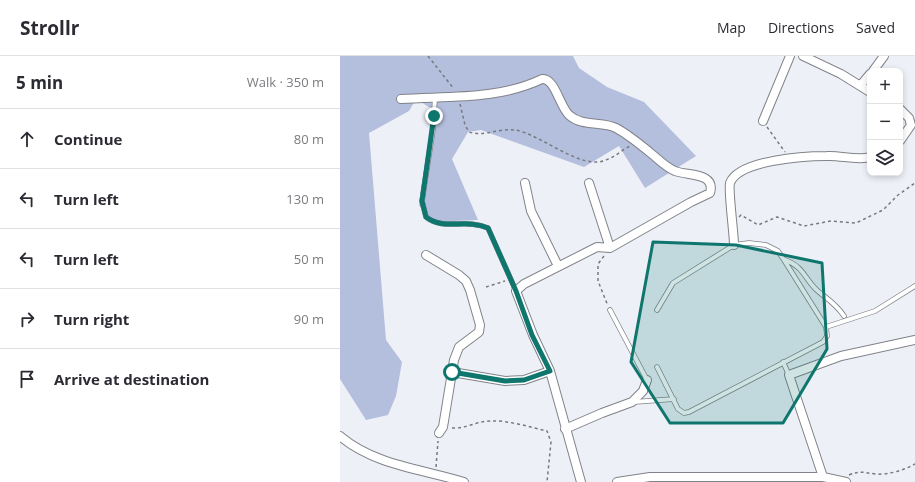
<!DOCTYPE html>
<html lang="en">
<head>
<meta charset="utf-8">
<style>
  :root { --surface:#fff; --page:#f2f2f3; --text:#2b2b33; --muted:#7c7c81; --line:#e1e1e2 }
  body { margin:0; font-family:"Open Sans",sans-serif; background:var(--page); color:var(--text) }
  .controls { position:absolute; right:12px; top:12px; display:grid; overflow:hidden; border-radius:8px; box-shadow:0 2px 6px #0003 }
  .controls button { width:36px; height:36px; display:grid; place-items:center; padding:0; border:0; border-bottom:1px solid var(--line); background:var(--surface); color:var(--text); font:20px sans-serif }
  .stop { position:absolute; width:12px; height:12px; margin:-9px; border:3px solid #0f766e; border-radius:50%; background:#fff }
  .stop.end { background:#0f766e; border-color:#fff; box-shadow:0 1px 4px #0008 }
  .list { margin:0; padding:0; list-style:none }
  h2 { display:flex; justify-content:space-between; align-items:center; height:52px; margin:0; padding:0 16px; font-size:17px }
  h2 small { font-size:13px; font-weight:400; color:var(--muted) }
  .list li { display:grid; grid-template-columns:26px 1fr auto; gap:12px; align-items:center; box-sizing:border-box; height:60px; padding:0 16px; border-top:1px solid var(--line) }
  .list b { display:block; font-size:15px; white-space:nowrap }
  .list em { font-size:13px; font-style:normal; color:var(--muted) }
  .icon { flex:none; width:22px; height:22px; fill:none; stroke:currentColor; stroke-width:2; stroke-linecap:round; stroke-linejoin:round }
  .map { position:relative; flex:none; width:575px; height:426px; overflow:hidden }
  header { display:flex; align-items:center; gap:24px; box-sizing:border-box; height:56px; padding:0 20px; background:var(--surface); border-bottom:1px solid var(--line) }
  header strong { font-size:19px }
  nav { display:flex; gap:22px; margin-inline-start:auto; font-size:14px }
  main { display:flex }
  aside { flex:1; background:var(--surface) }
  .map>svg:first-child { display:block }
  .forest { fill:#b4bedd }
  .lines { fill:none; stroke-linecap:round; stroke-linejoin:round }
  .lane-casing { stroke:#808389; stroke-width:5.5 }
  .street-casing { stroke:#808389; stroke-width:10 }
  .path { stroke:#78797e; stroke-width:1.5; stroke-dasharray:3 3; stroke-linecap:butt }
  .lane { stroke:#fff; stroke-width:4 }
  .street { stroke:#fff; stroke-width:8 }
  .route { stroke:#0f766e; stroke-width:5 }
  .marked { fill:#0f766e; fill-opacity:0.2; stroke:#0f766e; stroke-width:3; stroke-linejoin:round }
</style>
</head>
<body>
<header>
<strong>Strollr</strong>
<nav><a>Map</a><a>Directions</a><a>Saved</a></nav>
</header>
<main>
<aside>
<h2>5 min<small>Walk · 350 m</small></h2>
<ul class="list">
<li><svg class="icon" aria-label="ahead" viewBox="0 0 24 24"><path d="M12 20V5M6 11l6-6 6 6"/></svg><div><b>Continue</b></div><em>80 m</em></li>
<li><svg class="icon" aria-label="left" viewBox="0 0 24 24"><path d="M17 20v-9H6M10 6l-5 5 5 5"/></svg><div><b>Turn left</b></div><em>130 m</em></li>
<li><svg class="icon" aria-label="left" viewBox="0 0 24 24"><path d="M17 20v-9H6M10 6l-5 5 5 5"/></svg><div><b>Turn left</b></div><em>50 m</em></li>
<li><svg class="icon" aria-label="right" viewBox="0 0 24 24"><path d="M7 20v-9h11M14 6l5 5-5 5"/></svg><div><b>Turn right</b></div><em>90 m</em></li>
<li><svg class="icon" aria-label="arrive" viewBox="0 0 24 24"><path d="M6 21V4h12l-3 4 3 4H6"/></svg><div><b>Arrive at destination</b></div></li>
</ul>
</aside>
<div class="map">
<svg width="575" height="426" viewBox="0 0 575 426">
  <rect width="100%" height="100%" fill="#eef0f8"/>
  <path class="forest" d="M0,0H233L239,12L267,31L304,46L356,100L305,132L279,90L244,111L141,74L128,76L112,103L138,164L90,166L79,149L92,53L76,43L69,55L29,77L46,284L62,306L56,340L48,359L26,364L0,323Z"/>
  <g class="lines">
    <defs>
      <path id="lane" d="M95,41L93,73L82,145L86,161C103,175 126,162 148,172L176,235
        M445,204C464,210 466,226 479,236C489,244 497,249 504,260
        M270,254L307,324
        M317,254L333,227L394,189L409,187L426,189L438,195L444,204L486,271L487,280L483,286L349,356L344,357L338,353L317,311
        M486,271L535,255L575,230
        M443,306L449,319
        M294,346L334,343"/>
      <path id="street" d="M463,0L501,18L530,36
        M533,15L544,0
        M520,30L530,18
        M61,43C109,40 158,44 202,23C215,22 219,49 229,59C242,71 262,65 276,72C289,79 301,89 313,99C319,104 327,112 335,115C347,120 376,116 370,137L351,146L270,192L257,191L184,228L176,235L193,279L210,315L241,426
        M560,53L569,62L571,69L560,85
        M423,65L450,0
        M185,127L191,155L218,210
        M249,127L270,192
        M394,189C394,177 388,134 390,127C399,104 465,100 487,100C500,99 518,105 530,101
        M86,199L119,219L126,225L130,234L140,269L139,276L119,291L114,304L103,371L99,377
        M112,316L165,325L184,324L210,315
        M225,373L262,357L292,346L303,335L307,324
        M0,380C34,409 82,413 124,426
        M483,421L449,319L501,300L575,284
        M277,426L310,421H483L506,426"/>
    </defs>
    <use href="#lane" class="lane-casing"/>
    <use href="#street" class="street-casing"/>
    <path class="path" d="M88,0L114,33
      M120,48L125,69L129,76C144,81 159,72 175,74C201,78 241,115 266,104C275,101 282,94 290,90
      M427,71L445,96
      M399,161L401,159L418,169L437,161L464,170L491,165L516,167L543,154L558,139L575,127
      M264,200L258,208V225L268,250
      M146,231L165,225
      M112,372C125,373 137,365 151,365C167,364 190,371 207,375L211,386L207,426
      M96,411L98,385
      M509,419C521,414 524,417 536,418C549,419 564,414 575,408"/>
    <use href="#lane" class="lane"/>
    <use href="#street" class="street"/>
  </g>
  <g class="lines">
    <path class="route" d="M94,60L82,145L86,161C104,175 126,162 148,172L176,235L192,279L210,315L184,324L165,325L112,316"/>
  </g>
  <path class="marked" d="M313,186L396,189L482,207L487,293L443,367H330L291,306Z"/>
</svg>
<div class="controls">
<button>+</button>
<button>−</button>
<button><svg class="icon" aria-label="layers" viewBox="0 0 24 24"><path d="M12 4l9 5-9 5-9-5zM3 14l9 5 9-5"/></svg></button>
</div>
<div class="stop" style="left:112px;top:316px"></div>
<div class="stop end" style="left:94px;top:60px"></div>
</div>
</main>
</body>
</html>
